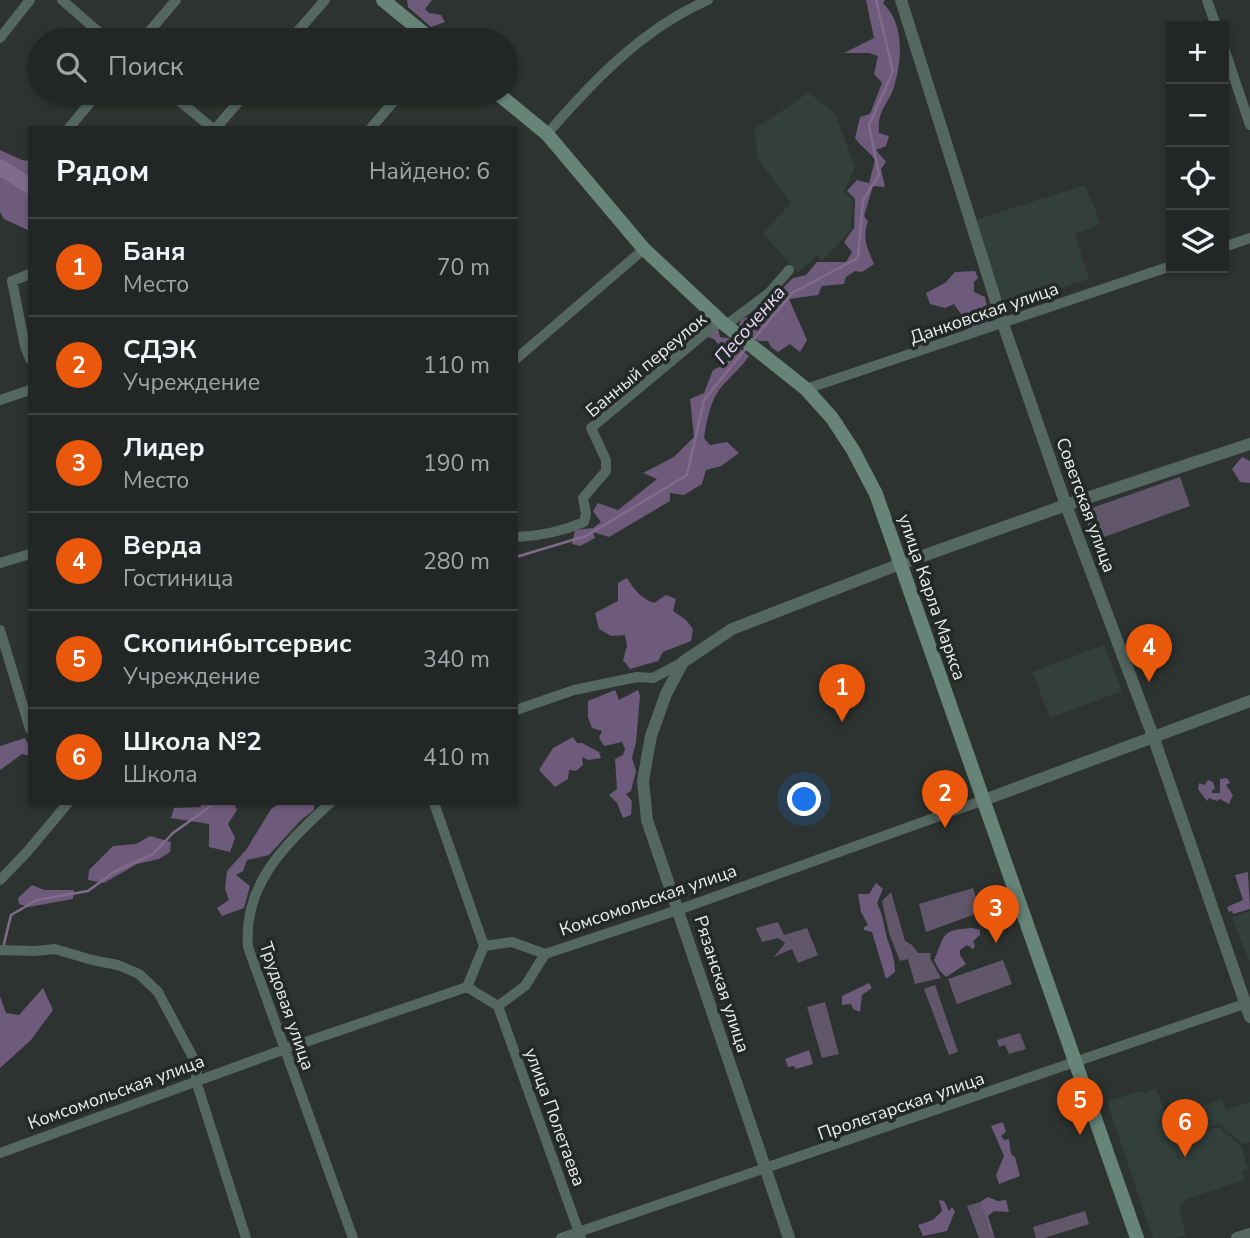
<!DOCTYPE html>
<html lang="ru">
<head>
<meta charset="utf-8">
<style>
  :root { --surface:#222624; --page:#2e3231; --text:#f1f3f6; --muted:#a2a5a6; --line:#3f4341; --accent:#ea580c }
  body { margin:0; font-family:"Nunito Sans",sans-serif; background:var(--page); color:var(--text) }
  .controls { position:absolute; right:21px; top:21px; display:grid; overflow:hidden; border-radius:0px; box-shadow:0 2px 5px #0004 }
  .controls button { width:63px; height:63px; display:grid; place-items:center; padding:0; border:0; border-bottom:2px solid var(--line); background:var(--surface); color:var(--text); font:35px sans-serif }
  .you { position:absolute; left:805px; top:800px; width:24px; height:24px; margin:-18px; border:5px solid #fff; border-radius:50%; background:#1a73e8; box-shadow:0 0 0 10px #1a73e833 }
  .badge { display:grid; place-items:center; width:46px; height:46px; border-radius:50%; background:var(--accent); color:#fff; font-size:23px; font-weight:700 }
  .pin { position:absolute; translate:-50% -58px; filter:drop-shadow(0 2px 4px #0008) }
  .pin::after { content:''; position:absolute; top:37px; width:24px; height:21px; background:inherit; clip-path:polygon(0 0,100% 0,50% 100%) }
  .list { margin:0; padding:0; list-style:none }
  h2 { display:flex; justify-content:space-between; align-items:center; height:91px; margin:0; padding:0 28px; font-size:30px }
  h2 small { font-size:23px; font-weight:400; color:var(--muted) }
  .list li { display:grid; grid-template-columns:46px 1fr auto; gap:21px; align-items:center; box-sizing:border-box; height:98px; padding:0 28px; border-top:2px solid var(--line) }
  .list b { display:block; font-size:26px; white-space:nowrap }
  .list p { margin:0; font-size:23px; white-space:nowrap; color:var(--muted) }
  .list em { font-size:23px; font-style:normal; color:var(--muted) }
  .icon { flex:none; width:38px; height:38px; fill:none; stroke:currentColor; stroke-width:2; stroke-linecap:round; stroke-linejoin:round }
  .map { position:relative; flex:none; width:1250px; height:1238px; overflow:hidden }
  .search { position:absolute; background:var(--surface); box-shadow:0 2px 5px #0004; left:28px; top:28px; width:490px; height:77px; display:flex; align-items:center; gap:18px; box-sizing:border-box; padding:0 24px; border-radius:38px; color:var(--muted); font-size:26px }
  .panel { position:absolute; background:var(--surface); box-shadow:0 2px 5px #0004; left:28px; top:126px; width:490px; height:679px; border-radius:0px }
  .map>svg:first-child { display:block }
  .built { fill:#323f3a }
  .green { fill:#62566a }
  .forest { fill:#6e5a7a }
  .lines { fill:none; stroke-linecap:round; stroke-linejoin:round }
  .stream { stroke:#806b8c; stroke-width:2.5 }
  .river { stroke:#806b8c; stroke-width:16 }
  .minor { stroke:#546760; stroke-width:10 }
  .tertiary { stroke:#546760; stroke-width:12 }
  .secondary { stroke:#678479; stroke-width:14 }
  .labels { text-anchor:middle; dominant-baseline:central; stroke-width:7; stroke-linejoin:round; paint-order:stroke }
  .street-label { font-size:18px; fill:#eaeeec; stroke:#232927 }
  .water-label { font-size:19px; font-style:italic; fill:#ebd6f9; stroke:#232927 }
</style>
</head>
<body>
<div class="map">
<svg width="1250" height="1238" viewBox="0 0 1250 1238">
  <rect width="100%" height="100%" fill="#2d3330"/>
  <path class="built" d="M807,91L835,114L855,167L844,192L853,200L851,230L822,261L817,255L798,273L763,233L791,203L758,159L754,129L801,98Z
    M1085,185L1101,224L1075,234L1089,279L1004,307L975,220Z
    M1104,645L1122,691L1050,718L1032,672Z
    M1250,911V963L1232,917Z
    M1156,1089L1169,1123L1176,1121L1181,1137L1219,1127L1241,1146L1248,1168L1242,1171L1245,1180L1188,1198L1179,1208L1186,1235L1176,1238H1153L1107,1102L1140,1091L1145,1093Z
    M1222,1099L1226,1110L1250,1102V1142L1243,1144L1219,1124L1182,1136L1176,1116Z"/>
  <path class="green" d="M1180,477L1190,506L1093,541C1089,528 1084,520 1092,508Z
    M973,888L981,912L926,932L919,904Z
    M891,892L905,941L912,945L918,953H931L930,958L941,978L915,984L908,959L900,961L889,933L882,901Z
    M778,922L784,935L807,928L818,955L798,963L792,949L774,957L785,943L778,938L762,942L756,928Z
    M1003,960L1012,984L957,1004L948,979Z
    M935,985L958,1052L949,1055L924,989Z
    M825,1002L839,1054L822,1058L807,1007Z
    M1020,1033L1026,1049L1009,1054L1005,1045L999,1047L997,1040Z
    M980,1202C982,1213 988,1221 989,1232L994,1235L995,1238H979L967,1206Z
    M1085,1211L1089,1224L1044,1238H1036L1033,1227Z"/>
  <path class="forest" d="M407,0H432L425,9L429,13L441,15L445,22L431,27L408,7Z
    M866,0H885L883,3C905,25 902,59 894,87C888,105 877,110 879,133L889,136L886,146L876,150L886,162L881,169L885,187L873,186L864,216L868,221C862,240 867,247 874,264L862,272L855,271L846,277L844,284L822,286L818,295L789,299L807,340L800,352L790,344L778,352L771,347L768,341H758L739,325L741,320L747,317L750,321L793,278L806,275L817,262H846L852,252L844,242L854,228L855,199L847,191L857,180L869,183L875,160C869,151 861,147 855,138L860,117L870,114L882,83L874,74L878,56L869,53H844L874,38Z
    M0,150L22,160L30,161V231L4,219L0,212Z
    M975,271L978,278L974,282V292L985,297L989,318L988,324L966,331L963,317L954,304L945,308L930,304L926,293L945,283L955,272Z
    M708,325L718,329L720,337L728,338L749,356C741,368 732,375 723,385C710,399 707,421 704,438L710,445L727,442L739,453L721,466L706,470L702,484L684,495L670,493V501L609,537L593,532L595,538L580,546L572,544L575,530L593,528L601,522L593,511L598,503L618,510L657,479L643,473L674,457L694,437L690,399L704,393L713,370L726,364L732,352L729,348L723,350L714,339L708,337Z
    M1242,457L1250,461V483L1240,482L1232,469Z
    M627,578C634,590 641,598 654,603L666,595L676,599L673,611L686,620L693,629L691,641L663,652L658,661L630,669L623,660L627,646L625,635L611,636L599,629L595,613L618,601V583Z
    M615,690L619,700L638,690L640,696L636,742L632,758L636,771L631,791L626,794L632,801L631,815L623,818L617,803L609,795L617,789L615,759L623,755L625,749L622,742L604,746L599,738L602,731L592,728L588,717V701Z
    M573,737L577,743H582L599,752L601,758L588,760L582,757L583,765L576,771L569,770L568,779L555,787L539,770L553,748Z
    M25,738L30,748V756L22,754L0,770V746Z
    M1227,778L1230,783L1226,785L1233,795L1229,804L1220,799L1217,801L1209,798L1207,801L1198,789L1199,783L1204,785L1208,780L1213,782L1215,789L1212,790V793H1220V779Z
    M200,803H234L237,810L228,824L235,838L230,852L209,847V824L171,818L174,808L201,807Z
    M280,803H314V810L301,820L269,855L247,860L243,871L236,875L250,886L244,908L222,916L217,908L229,900L225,889L227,871L246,850L271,809Z
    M150,836L171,842L170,852L159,859L137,864L104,883L88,880L89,870L113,846L136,844Z
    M1248,872L1250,909L1233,914L1232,911L1229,912L1227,907L1243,900L1235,875Z
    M876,883L883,889L877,903C883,915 884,926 887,938C891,950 895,959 895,972L886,979L872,932L864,930V927L868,925L861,912L858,894H869Z
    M32,885L44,890H74L73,899L29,907L19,904L18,898Z
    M972,928L980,930V935L973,941L975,946L973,949L967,945L960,950V955L966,964L946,977L939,970L934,960C946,934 940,930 972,928Z
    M869,983L872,988L862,995L860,1012L853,1009L851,1004L842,1005V996Z
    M43,988L53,1010L31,1040L0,1068V996L6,1013L19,1015Z
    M809,1050L813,1064L796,1069L794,1066L788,1067L785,1059Z
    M1003,1122L1006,1132L1001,1136L1004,1140L1009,1139L1011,1154L1015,1157L1020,1176L999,1184L996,1175L1004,1156L991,1126Z
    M988,1197L998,1201L1006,1200L1009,1212L994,1211L988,1216L994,1235L989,1232C988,1221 982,1213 980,1202Z
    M939,1200L944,1201L949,1211L952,1207L955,1211L947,1231L923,1236L918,1225L933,1220L942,1211Z"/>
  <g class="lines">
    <path class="stream" d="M754,339L792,293L858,258L863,200L879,175L869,125L893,71L876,0
      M516,557L586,536L687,475L704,400L747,347
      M3,948L11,915L37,900L88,891L114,872L153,854L173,833L215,803"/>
    <path class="river" d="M0,167L30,186"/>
    <path class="minor" d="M62,0L108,40
      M1207,0L1216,26
      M0,38L30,0
      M142,40L176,0
      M290,40L325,0
      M1224,48L1250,125
      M170,93L212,128
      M69,128L98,93
      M216,128L246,93
      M371,128L401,93
      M547,134C593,81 642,29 708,0
      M1224,247L1250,238
      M30,274L12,281L25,346L30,359
      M516,359L644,249
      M806,389L1171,266
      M0,400L30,390
      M516,537C541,536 561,532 584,522L586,514L583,498L606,471V460L591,428L716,324L726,325L769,293L789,270
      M0,563L30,554
      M0,630L30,729
      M516,710L574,690L637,677L653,678L683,662
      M330,803C286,844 243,883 248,947L353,1238
      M434,803L484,946
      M0,880L27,852L68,803
      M484,946L512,942L545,954L678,910L984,800
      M0,950L35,951L55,949L92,960L118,965L139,974L158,992L197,1065L196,1081L246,1238
      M467,987L498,1006
      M498,1006L581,1238
      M498,1006L525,986L545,954
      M0,1153L285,1049L467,987L484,946
      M561,1238L1250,1002"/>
    <path class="tertiary" d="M901,0L1003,324L1066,505L1153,736L1250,1017
      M984,800L1250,701
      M789,1238L647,820L643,781L651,736L666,694L683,662L732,629L900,564L1066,505L1250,444
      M1237,1238L1250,1234"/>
    <path class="secondary" d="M383,0L432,40
      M497,93L547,134L644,249L723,323L806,389L832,418L853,450L876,494L1137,1238"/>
  </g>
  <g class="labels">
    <g class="street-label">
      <text transform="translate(984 313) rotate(-19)">Данковская улица</text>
      <text transform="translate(646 365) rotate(-40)">Банный переулок</text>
      <text transform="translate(1086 505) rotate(70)">Советская улица</text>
      <text transform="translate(932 597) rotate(71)">улица Карла Маркса</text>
      <text transform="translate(648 900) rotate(-19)">Комсомольская улица</text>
      <text transform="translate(722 984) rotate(72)">Рязанская улица</text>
      <text transform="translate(287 1006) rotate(71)">Трудовая улица</text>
      <text transform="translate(116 1092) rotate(-20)">Комсомольская улица</text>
      <text transform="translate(901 1106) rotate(-19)">Пролетарская улица</text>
      <text transform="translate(555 1117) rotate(70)">улица Полетаева</text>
    </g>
    <g class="water-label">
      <text transform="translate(750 325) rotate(-49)">Песоченка</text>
    </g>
  </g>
</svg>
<div class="controls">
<button>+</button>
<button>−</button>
<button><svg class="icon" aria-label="locate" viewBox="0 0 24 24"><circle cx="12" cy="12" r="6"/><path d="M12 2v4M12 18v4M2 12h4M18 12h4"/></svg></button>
<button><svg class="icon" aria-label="layers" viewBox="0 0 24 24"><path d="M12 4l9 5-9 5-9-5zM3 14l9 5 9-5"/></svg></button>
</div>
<div class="you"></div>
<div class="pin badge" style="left:842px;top:722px">1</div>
<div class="pin badge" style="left:945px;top:828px">2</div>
<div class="pin badge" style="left:996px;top:943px">3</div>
<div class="pin badge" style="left:1149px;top:682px">4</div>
<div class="pin badge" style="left:1080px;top:1135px">5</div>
<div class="pin badge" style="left:1185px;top:1157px">6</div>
<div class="search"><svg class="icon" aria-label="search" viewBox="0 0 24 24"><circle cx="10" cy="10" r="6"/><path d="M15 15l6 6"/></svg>Поиск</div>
<section class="panel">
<h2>Рядом<small>Найдено: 6</small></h2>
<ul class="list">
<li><span class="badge">1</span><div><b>Баня</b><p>Место</p></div><em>70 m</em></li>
<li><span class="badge">2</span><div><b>СДЭК</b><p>Учреждение</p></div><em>110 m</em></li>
<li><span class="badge">3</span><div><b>Лидер</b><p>Место</p></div><em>190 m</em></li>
<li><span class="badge">4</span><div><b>Верда</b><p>Гостиница</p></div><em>280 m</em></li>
<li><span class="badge">5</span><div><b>Скопинбытсервис</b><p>Учреждение</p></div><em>340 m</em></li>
<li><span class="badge">6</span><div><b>Школа №2</b><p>Школа</p></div><em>410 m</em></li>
</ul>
</section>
</div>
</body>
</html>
